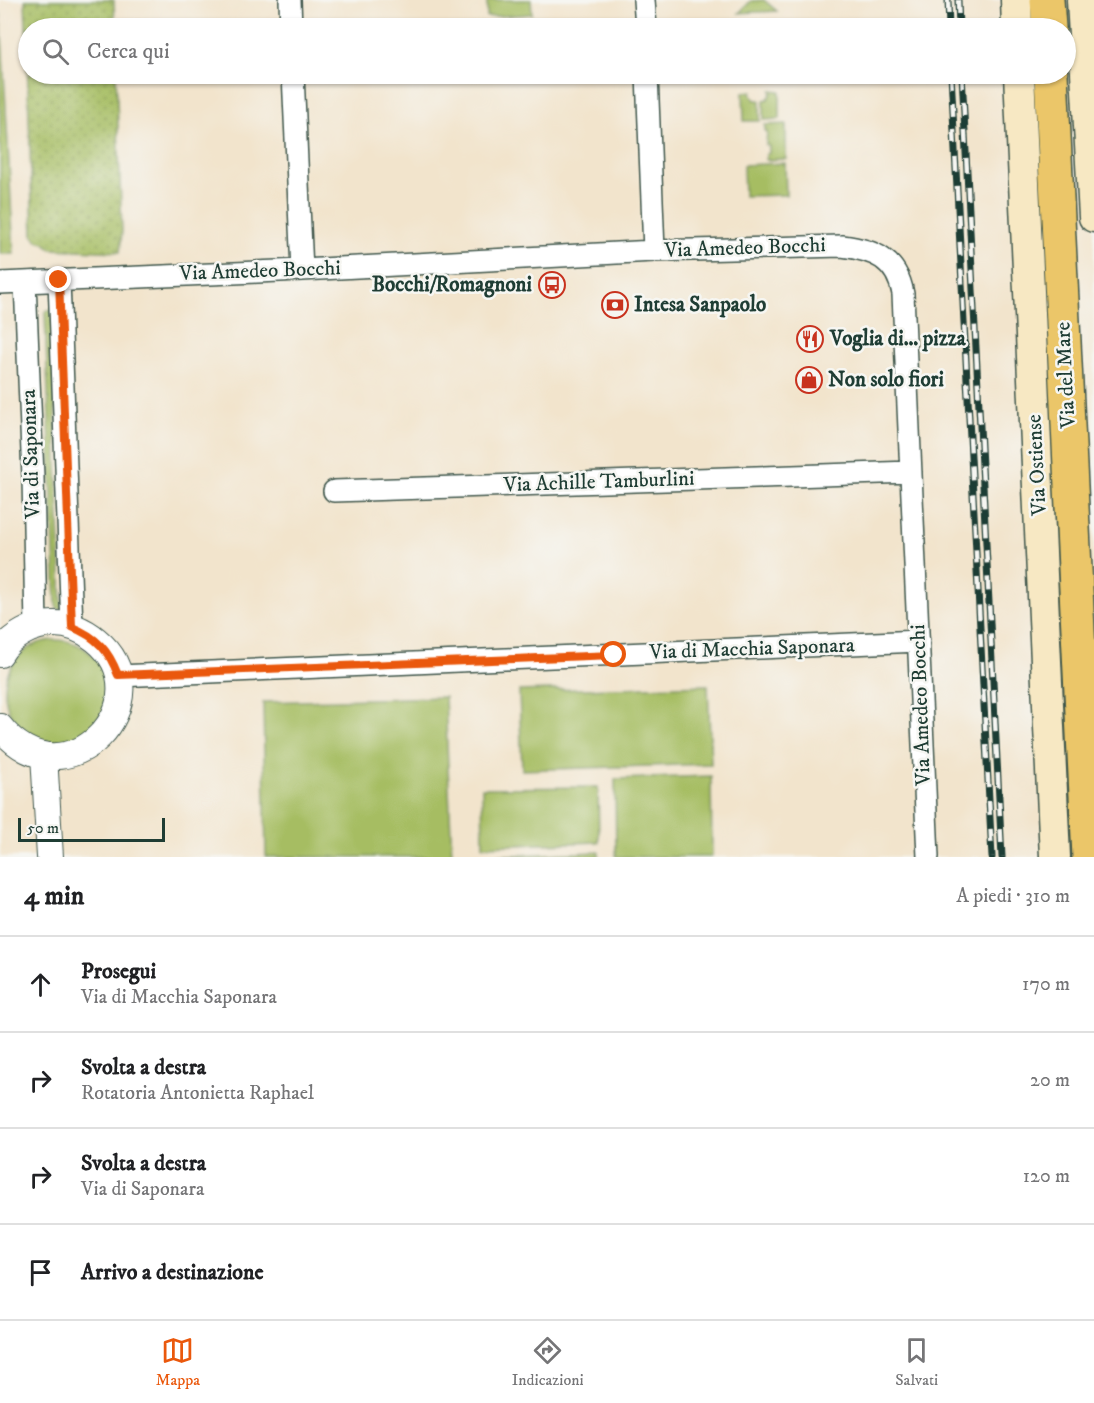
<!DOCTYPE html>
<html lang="it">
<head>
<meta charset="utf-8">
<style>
  :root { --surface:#fff; --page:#f2f2f2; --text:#202124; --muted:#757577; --line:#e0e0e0; --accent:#ea580c }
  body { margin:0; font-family:"IM FELL DW Pica",serif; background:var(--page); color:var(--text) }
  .scale { position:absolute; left:18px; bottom:15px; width:147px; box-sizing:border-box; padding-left:6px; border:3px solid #1f3d34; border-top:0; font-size:16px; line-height:21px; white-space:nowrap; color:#1f3d34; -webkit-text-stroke:4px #f6f6f2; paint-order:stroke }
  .stop { position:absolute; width:18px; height:18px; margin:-14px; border:4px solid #ea580c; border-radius:50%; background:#fff }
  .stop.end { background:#ea580c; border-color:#fff; box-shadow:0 2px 6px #0008 }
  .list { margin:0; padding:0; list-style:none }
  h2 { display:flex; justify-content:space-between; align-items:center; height:78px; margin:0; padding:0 24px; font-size:26px }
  h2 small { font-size:20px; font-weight:400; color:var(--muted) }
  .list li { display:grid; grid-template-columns:39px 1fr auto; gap:18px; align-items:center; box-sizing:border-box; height:96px; padding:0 24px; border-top:2px solid var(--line) }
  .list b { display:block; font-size:22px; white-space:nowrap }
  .list p { margin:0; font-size:20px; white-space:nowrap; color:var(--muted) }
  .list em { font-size:20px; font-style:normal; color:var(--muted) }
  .icon { flex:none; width:33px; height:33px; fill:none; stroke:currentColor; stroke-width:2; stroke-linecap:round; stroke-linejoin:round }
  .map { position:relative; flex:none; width:1094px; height:857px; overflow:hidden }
  .search { position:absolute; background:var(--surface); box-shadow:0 2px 4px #0004; left:18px; right:18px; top:18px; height:66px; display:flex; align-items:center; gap:15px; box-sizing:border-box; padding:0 21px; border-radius:33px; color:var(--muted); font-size:22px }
  .sheet { height:462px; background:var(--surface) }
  nav { display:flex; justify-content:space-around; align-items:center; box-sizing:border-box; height:84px; border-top:2px solid var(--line); background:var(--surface); font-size:16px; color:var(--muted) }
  nav a { display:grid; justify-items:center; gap:3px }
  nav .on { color:var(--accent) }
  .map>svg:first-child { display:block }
  .grass { fill:#a6bd62; stroke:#627d4b; stroke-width:1.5 }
  .park { fill:url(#park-dots); stroke:#627d4b; stroke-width:1.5 }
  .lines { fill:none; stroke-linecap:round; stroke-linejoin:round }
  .minor-casing { stroke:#3f564b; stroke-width:24 }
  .tertiary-casing { stroke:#3f564b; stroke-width:28 }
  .secondary-casing { stroke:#3f564b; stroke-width:33 }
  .primary-casing { stroke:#3f564b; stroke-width:36 }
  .minor { stroke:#fff; stroke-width:21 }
  .tertiary { stroke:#fff; stroke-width:26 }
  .secondary { stroke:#f7e8c3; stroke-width:30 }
  .primary { stroke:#ebc669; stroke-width:33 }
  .rail-casing { stroke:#1f3d34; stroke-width:7 }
  .rail { stroke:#f6f6f2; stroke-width:4.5; stroke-dasharray:14; stroke-linecap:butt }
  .route { stroke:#ea580c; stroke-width:8 }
  .labels { text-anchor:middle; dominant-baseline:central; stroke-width:5; stroke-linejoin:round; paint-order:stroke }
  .street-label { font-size:21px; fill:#1f3d34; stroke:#f6f6f2 }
  .poi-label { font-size:21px; font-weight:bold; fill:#1f3d34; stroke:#f6f6f2; text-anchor:start }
</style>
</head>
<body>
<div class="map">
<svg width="1094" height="857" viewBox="0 0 1094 857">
  <defs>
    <pattern id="park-dots" width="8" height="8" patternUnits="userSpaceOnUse" patternTransform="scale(1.5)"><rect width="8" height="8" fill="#a6bd62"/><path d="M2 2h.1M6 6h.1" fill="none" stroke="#879b52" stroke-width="1.8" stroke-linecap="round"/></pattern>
  </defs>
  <rect width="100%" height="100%" fill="#f6f6f2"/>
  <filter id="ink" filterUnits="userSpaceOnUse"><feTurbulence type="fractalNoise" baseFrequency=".0167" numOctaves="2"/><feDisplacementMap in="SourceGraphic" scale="12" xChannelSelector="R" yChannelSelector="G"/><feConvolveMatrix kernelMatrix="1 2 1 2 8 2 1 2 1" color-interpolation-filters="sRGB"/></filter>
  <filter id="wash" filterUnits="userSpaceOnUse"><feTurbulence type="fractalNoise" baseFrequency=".008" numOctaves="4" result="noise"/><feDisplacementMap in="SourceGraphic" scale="24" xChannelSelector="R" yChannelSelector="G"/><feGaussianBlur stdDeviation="1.35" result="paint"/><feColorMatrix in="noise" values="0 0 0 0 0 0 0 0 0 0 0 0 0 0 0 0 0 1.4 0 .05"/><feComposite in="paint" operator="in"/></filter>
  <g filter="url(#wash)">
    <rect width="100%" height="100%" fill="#f2e4cc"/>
    <path class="grass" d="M487,0H531L532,14L487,17Z
      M764,0L777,11L739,13L751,1Z
      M0,12L1,18L14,254H0Z
      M771,90L780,91V119L764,120V100L768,99L772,93Z
      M752,91L751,94L755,100H760V121H744L743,92Z
      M786,124V159L766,160V154L769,153V146L766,145L767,131H765V125Z
      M785,163L786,195L744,196L743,165Z
      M47,310H52L62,609H58L56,606L45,313Z
      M5 691a51 51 0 1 1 102 0a51 51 0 1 1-102 0Z
      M708,685L711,764L522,770L519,691Z
      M445,697L452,857H266L263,702Z
      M711,776L712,857H616L615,779Z
      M598,787L599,842L483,846L482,788Z
      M599,852V857H483V856Z"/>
    <path class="park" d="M25,0H114L115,28H28V74H116L122,231L120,252L51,249L45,243L37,241L33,236Z"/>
  </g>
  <g filter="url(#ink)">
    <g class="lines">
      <defs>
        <path id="minor" d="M290,0L291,28
          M644,0L646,28
          M293,74L302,270
          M647,74L654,251
          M59,280L72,627
          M25,282L33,477L36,627
          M0,283L302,270L654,251L842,246C874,250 897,259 903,294L928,857
          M334,491L911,472
          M118,676L919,641"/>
        <path id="tertiary" d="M0,654C10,636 34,624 54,624C69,624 84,630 96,640C167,698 67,809 0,727
          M44,755L50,857"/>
        <path id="secondary" d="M1016,0L1017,28
          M1082,0L1094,217
          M1019,74L1055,857"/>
        <path id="primary" d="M1047,0L1049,28
          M1051,74L1089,857"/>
      </defs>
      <use href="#minor" class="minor-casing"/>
      <use href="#tertiary" class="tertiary-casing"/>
      <use href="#secondary" class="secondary-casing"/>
      <use href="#primary" class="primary-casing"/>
      <use href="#minor" class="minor"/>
      <use href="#tertiary" class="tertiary"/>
      <use href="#secondary" class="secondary"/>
      <use href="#primary" class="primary"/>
      <defs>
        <path id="rail" d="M948,0L949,28
          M958,0L959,28
          M951,74L992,857
          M962,74L1002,857"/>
      </defs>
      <use href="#rail" class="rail-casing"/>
      <use href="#rail" class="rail"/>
    </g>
  </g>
  <g class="lines" filter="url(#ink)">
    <path class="route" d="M59,280L72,627C97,637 109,651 118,675L614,655"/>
  </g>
  <defs>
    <symbol id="bus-ring" viewBox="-11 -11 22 22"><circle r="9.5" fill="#f6f6f2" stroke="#c8321e" stroke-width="1.5"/><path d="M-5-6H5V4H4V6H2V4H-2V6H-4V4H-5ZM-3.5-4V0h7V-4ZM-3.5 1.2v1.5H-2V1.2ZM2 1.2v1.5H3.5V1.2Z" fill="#c8321e"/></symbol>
    <symbol id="bank-ring" viewBox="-11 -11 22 22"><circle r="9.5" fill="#f6f6f2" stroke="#c8321e" stroke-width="1.5"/><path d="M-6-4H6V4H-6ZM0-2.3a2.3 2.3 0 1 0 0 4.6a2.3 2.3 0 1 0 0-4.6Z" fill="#c8321e"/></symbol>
    <symbol id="restaurant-ring" viewBox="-11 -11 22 22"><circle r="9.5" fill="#f6f6f2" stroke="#c8321e" stroke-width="1.5"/><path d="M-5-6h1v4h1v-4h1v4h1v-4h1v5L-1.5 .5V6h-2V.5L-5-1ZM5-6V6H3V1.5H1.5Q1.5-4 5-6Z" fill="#c8321e"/></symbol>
    <symbol id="shop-ring" viewBox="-11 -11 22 22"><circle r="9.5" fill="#f6f6f2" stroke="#c8321e" stroke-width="1.5"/><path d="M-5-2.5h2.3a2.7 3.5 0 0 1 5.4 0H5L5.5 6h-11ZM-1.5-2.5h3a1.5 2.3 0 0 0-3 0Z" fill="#c8321e"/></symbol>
  </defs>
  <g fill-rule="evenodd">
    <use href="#bus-ring" x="537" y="270" width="30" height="30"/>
    <use href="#bank-ring" x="600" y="290" width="30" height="30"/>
    <use href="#restaurant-ring" x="795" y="324" width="30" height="30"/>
    <use href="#shop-ring" x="794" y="365" width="30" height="30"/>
  </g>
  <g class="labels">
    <g class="street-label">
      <text transform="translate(745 248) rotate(-2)">Via Amedeo Bocchi</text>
      <text transform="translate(260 271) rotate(-2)">Via Amedeo Bocchi</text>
      <text transform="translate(1066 375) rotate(-93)">Via del Mare</text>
      <text transform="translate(31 454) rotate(-92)">Via di Saponara</text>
      <text transform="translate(1037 465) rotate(-93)">Via Ostiense</text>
      <text transform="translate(599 482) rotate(-2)">Via Achille Tamburlini</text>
      <text transform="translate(752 649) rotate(-2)">Via di Macchia Saponara</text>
      <text transform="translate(921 705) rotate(-92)">Via Amedeo Bocchi</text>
    </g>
    <g class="poi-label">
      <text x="532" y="285" text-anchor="end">Bocchi/Romagnoni</text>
      <text x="634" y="305">Intesa Sanpaolo</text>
      <text x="830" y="339">Voglia di… pizza</text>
      <text x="828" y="380">Non solo fiori</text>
    </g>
  </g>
</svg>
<div class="scale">50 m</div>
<div class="stop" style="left:614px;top:655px"></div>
<div class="stop end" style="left:59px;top:280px"></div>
<div class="search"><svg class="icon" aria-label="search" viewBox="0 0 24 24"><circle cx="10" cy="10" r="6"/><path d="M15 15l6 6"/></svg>Cerca qui</div>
</div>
<section class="sheet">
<h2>4 min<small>A piedi · 310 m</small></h2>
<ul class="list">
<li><svg class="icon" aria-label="ahead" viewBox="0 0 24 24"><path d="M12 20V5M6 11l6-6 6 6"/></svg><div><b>Prosegui</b><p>Via di Macchia Saponara</p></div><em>170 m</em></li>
<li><svg class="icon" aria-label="right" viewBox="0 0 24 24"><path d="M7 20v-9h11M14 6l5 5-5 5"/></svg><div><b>Svolta a destra</b><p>Rotatoria Antonietta Raphael</p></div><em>20 m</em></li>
<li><svg class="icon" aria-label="right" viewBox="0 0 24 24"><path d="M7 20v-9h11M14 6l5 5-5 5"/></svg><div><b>Svolta a destra</b><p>Via di Saponara</p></div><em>120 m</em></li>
<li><svg class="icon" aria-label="arrive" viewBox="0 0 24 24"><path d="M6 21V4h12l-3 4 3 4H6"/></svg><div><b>Arrivo a destinazione</b></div></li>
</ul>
</section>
<nav>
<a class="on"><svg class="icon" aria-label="map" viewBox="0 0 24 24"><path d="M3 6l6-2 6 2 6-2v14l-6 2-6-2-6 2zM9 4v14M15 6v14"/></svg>Mappa</a>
<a><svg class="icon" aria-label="directions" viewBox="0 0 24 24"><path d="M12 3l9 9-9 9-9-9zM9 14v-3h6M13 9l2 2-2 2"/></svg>Indicazioni</a>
<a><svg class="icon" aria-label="saved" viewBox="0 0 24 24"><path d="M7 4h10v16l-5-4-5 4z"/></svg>Salvati</a>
</nav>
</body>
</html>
